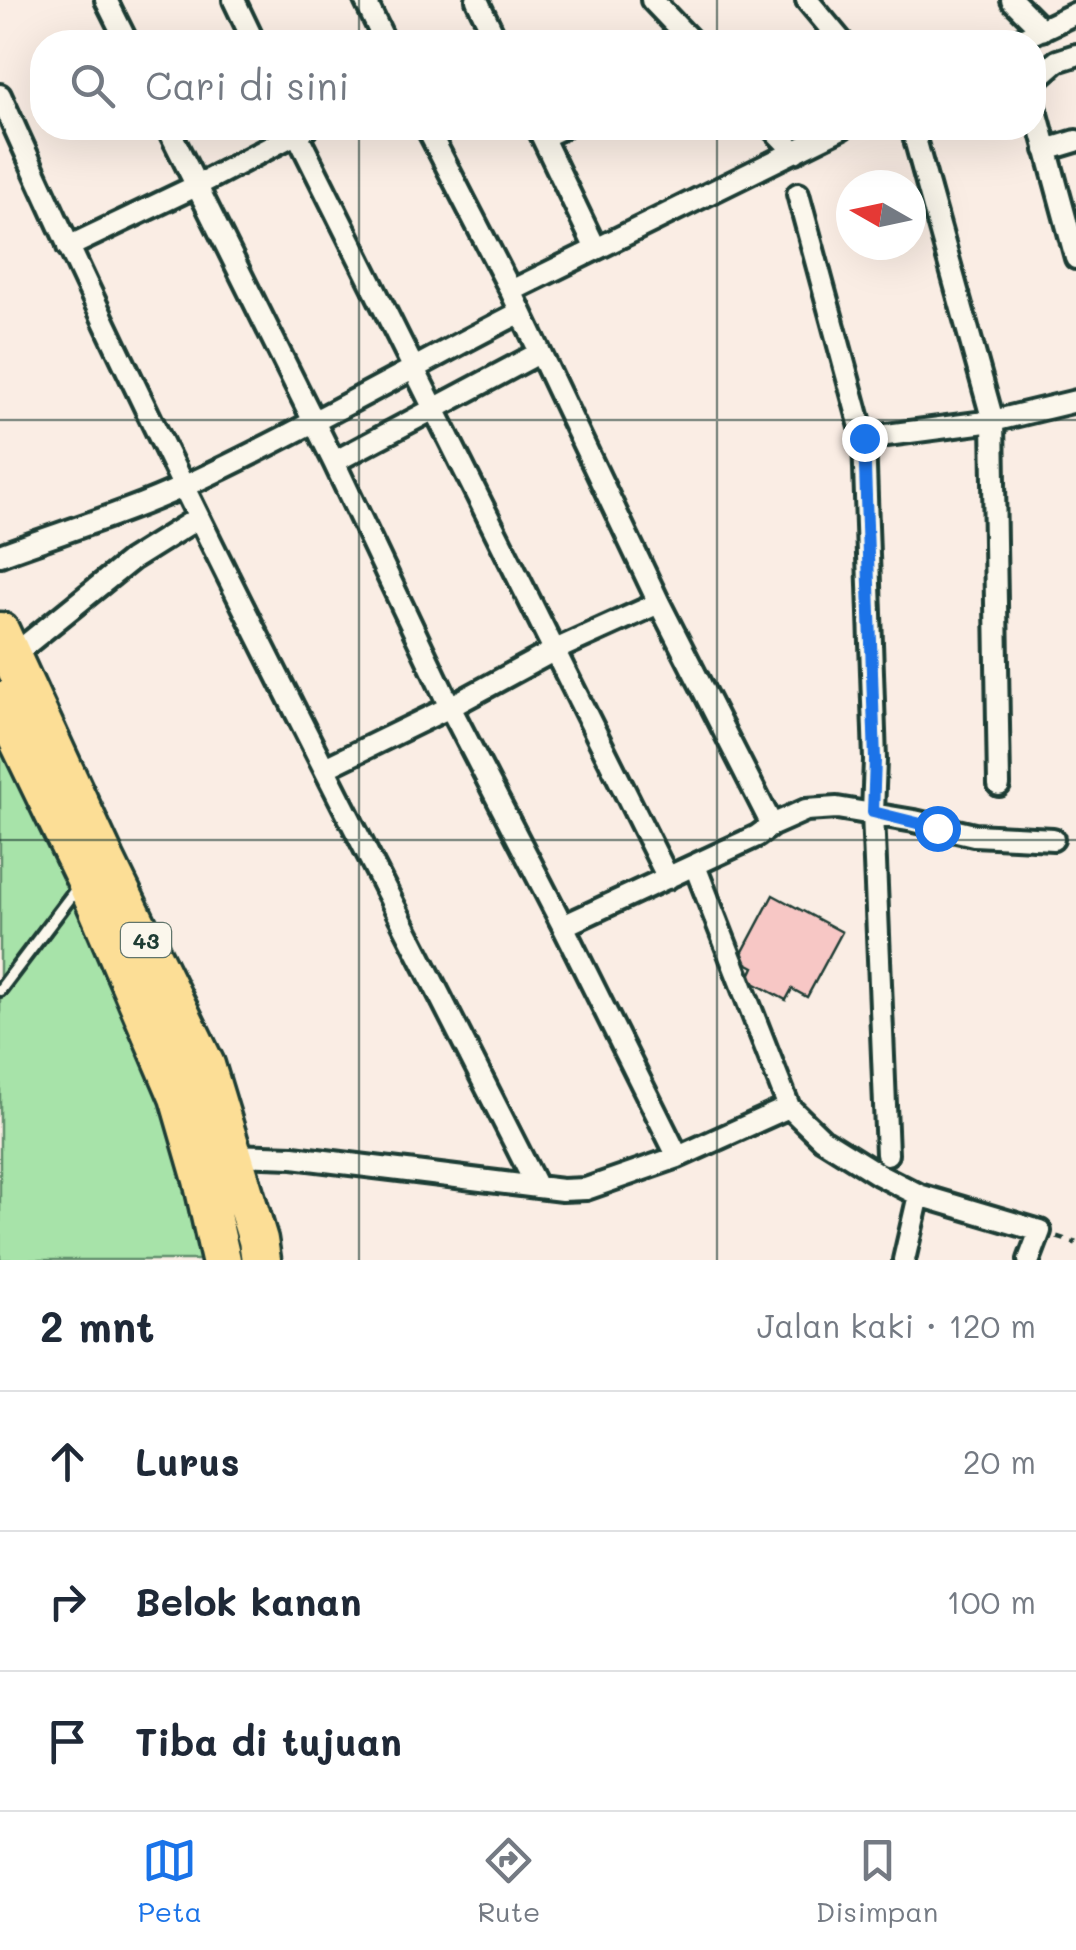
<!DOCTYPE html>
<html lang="id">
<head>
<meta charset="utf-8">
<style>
  :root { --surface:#fff; --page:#f2f2f3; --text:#1f2937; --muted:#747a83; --line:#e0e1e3; --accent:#1a73e8 }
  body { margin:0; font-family:Mali,sans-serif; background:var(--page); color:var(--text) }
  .compass { position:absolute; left:836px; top:170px; width:90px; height:90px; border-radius:50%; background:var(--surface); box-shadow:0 10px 40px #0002; rotate:279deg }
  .stop { position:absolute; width:30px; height:30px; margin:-22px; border:8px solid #1a73e8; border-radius:50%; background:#fff }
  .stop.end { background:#1a73e8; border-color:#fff; box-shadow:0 2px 10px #0008 }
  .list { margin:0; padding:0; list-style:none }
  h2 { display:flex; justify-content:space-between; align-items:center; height:130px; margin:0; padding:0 40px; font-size:42px }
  h2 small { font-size:32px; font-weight:400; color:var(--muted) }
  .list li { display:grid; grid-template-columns:65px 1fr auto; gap:30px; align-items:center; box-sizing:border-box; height:140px; padding:0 40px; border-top:2px solid var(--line) }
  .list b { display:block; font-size:38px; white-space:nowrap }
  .list em { font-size:32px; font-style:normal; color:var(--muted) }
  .icon { flex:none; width:55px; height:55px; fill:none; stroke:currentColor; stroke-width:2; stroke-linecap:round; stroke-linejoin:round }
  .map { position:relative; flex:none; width:1076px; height:1260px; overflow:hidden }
  .search { position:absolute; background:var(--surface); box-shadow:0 10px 40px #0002; left:30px; right:30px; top:30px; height:110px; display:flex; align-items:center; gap:25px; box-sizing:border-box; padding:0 35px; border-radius:40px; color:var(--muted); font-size:38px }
  .sheet { height:550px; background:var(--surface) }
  nav { display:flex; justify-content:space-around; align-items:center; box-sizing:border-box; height:140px; border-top:2px solid var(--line); background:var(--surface); font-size:28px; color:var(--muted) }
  nav a { display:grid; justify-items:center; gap:5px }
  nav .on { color:var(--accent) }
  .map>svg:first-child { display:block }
  .green { fill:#a7e3a9; stroke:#63906e; stroke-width:2.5 }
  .building { fill:#f7c7c5; stroke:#1f3d34; stroke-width:2.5 }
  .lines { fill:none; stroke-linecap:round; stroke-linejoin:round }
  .lane-casing { stroke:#1f3d34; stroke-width:18 }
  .street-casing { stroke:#1f3d34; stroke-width:28 }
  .highway-casing { stroke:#1f3d34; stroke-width:45 }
  .path { stroke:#1f3d34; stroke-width:5; stroke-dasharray:8 8; stroke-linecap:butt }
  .lane { stroke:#fbf7ec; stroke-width:10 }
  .street { stroke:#fbf7ec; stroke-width:20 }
  .highway { stroke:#fcde96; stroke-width:38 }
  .route { stroke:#1a73e8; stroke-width:12 }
  .grid { fill:none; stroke:#1f3d34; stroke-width:2.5; stroke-opacity:0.55 }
  .labels { text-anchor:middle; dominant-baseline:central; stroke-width:10; stroke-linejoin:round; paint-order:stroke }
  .shield { fill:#fbf7ec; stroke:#61756b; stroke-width:2.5 }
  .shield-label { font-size:22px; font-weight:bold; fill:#1f3d34 }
</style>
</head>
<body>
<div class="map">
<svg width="1076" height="1260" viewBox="0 0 1076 1260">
  <rect width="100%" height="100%" fill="#faede4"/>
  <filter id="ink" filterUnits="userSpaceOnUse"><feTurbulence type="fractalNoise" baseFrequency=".01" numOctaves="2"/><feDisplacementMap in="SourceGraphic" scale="20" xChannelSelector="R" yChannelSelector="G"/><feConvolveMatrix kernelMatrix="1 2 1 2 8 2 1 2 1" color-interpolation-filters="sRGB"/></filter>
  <g filter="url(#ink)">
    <path class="green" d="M0,680L81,847L234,1260H0Z"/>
    <path class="building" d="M773,895L842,932L807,997L792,989L786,1000L748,980L754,967L739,959Z"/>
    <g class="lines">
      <defs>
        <path id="lane" d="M0,990L78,887"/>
        <path id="street" d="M106,0L127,42
          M234,0L254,42
          M365,0L385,42
          M477,0L497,42
          M652,0L692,42
          M807,0L842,42
          M1012,0L1042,30
          M1015,42L1076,13
          M1034,81L1057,61L1076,55
          M0,95C165,466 354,825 537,1187
          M1034,103L1076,258
          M168,128L334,462L450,707L563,926L678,1157
          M294,128L668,878
          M427,128L511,291L659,603L772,825L757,836L563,926
          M538,128L596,249
          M772,128L795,152
          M912,128L993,421L1076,401
          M543,137L562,128
          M1046,150L1076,141
          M798,194L864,438L993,421L999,785
          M68,247L196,186L307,128
          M511,291L842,128
          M864,438L875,760L873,813L887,1154
          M334,462L539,353
          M0,555C62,532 127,513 187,485C301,432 409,369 521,312
          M11,657L131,560L198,518
          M325,768L450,707L555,650L659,603
          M772,825L806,810L837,808L914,821L974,835L1053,839
          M695,866L789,1107L822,1139L878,1174L919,1195L1040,1231L1029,1260
          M233,1155L293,1157L562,1190L586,1189L678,1157L789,1107
          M904,1260L919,1195"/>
        <path id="highway" d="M0,632L105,860L205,1065L258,1240L261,1260
          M0,701L85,877L179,1097L203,1180L221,1260"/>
      </defs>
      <use href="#lane" class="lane-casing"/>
      <use href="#street" class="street-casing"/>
      <use href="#highway" class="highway-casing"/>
      <path class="path" d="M1057,1237L1076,1243"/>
      <use href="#lane" class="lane"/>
      <use href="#street" class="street"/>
      <use href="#highway" class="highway"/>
    </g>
  </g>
  <g class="lines" filter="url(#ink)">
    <path class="route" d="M864,438L875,760L873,812L937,828"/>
  </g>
  <path class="grid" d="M359,0V42M717,0V42M359,128V1260M717,128V1260M0,420H1076M0,840H1076"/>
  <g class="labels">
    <rect class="shield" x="121" y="923" width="50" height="34" rx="8"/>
    <g class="shield-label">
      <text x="146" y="940">43</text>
    </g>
  </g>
</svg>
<svg class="compass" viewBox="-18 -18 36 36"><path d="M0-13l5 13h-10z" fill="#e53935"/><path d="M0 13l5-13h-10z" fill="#747a83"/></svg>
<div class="stop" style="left:937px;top:828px"></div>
<div class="stop end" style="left:864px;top:438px"></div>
<div class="search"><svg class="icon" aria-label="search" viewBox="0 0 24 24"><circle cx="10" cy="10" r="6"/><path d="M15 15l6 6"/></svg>Cari di sini</div>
</div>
<section class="sheet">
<h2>2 mnt<small>Jalan kaki · 120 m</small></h2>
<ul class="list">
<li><svg class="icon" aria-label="ahead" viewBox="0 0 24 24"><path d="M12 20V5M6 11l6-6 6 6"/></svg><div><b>Lurus</b></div><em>20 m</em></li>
<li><svg class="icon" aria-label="right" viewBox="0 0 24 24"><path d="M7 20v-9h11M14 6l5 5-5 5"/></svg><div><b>Belok kanan</b></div><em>100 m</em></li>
<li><svg class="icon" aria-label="arrive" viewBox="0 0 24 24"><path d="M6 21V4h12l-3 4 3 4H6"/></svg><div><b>Tiba di tujuan</b></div></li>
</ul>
</section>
<nav>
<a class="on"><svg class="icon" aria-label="map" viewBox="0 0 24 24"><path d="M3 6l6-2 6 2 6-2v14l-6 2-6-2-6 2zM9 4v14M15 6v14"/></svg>Peta</a>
<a><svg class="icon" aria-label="directions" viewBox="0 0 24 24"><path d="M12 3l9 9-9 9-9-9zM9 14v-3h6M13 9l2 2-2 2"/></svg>Rute</a>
<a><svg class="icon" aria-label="saved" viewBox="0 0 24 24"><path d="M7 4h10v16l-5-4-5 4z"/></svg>Disimpan</a>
</nav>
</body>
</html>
